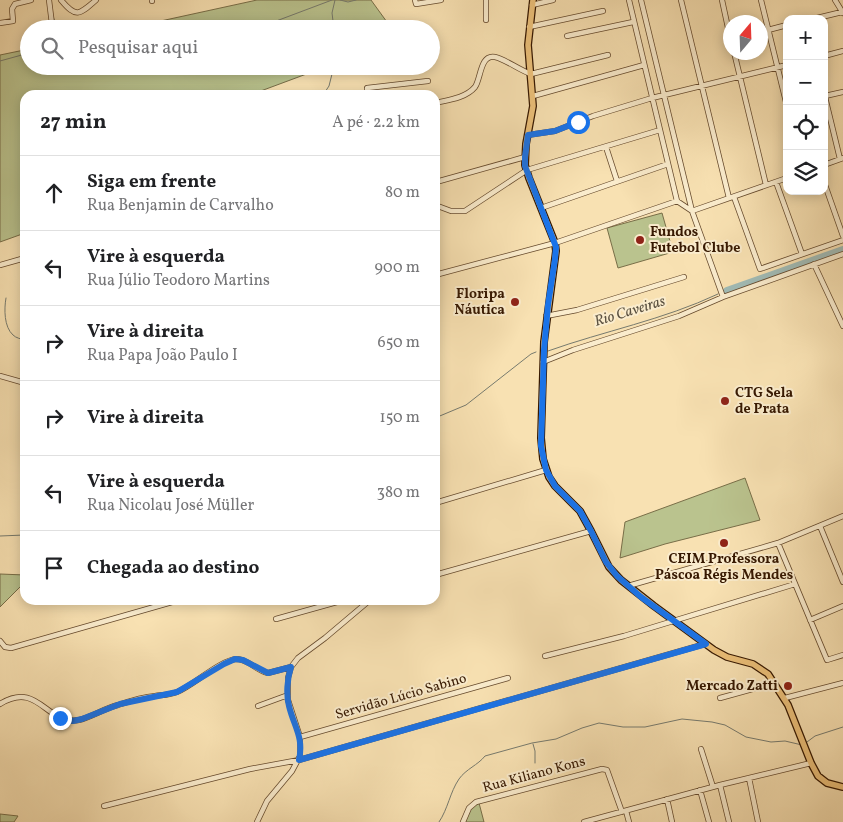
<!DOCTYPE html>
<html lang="pt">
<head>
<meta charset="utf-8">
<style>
  :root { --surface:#fff; --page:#f6f6f6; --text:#202124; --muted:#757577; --line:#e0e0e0 }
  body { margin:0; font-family:Vollkorn,serif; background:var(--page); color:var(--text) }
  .controls { position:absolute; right:15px; top:15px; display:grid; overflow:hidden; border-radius:10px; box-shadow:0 2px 12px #0003 }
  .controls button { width:45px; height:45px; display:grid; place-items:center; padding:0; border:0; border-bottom:1px solid var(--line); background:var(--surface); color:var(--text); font:25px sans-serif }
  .compass { position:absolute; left:723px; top:15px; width:45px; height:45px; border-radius:50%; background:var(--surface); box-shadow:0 2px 12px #0003; rotate:19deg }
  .stop { position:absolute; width:15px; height:15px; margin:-11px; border:4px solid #1a73e8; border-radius:50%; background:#fff }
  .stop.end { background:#1a73e8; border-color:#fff; box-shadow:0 1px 5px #0008 }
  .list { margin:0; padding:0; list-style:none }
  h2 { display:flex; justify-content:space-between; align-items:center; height:65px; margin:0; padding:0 20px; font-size:21px }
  h2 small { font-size:16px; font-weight:400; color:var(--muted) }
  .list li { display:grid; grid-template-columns:32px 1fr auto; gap:15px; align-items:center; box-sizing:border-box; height:75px; padding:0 20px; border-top:1px solid var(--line) }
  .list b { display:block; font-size:19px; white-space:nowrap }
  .list p { margin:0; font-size:16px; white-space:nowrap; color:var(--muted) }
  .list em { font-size:16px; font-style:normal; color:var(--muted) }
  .icon { flex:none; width:28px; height:28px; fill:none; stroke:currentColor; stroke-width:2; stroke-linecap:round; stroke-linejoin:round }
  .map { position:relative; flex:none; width:843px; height:822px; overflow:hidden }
  .search { position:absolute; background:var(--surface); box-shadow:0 2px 12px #0003; left:20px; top:20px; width:420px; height:55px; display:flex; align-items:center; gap:12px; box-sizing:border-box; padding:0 18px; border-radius:28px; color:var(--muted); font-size:19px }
  .panel { position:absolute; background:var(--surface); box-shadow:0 2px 12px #0003; left:20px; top:90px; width:420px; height:515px; border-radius:15px }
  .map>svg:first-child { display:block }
  .green { fill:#bac38e; stroke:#786e48 }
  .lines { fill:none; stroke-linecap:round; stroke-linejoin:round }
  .stream { stroke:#767a6e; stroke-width:1 }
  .river { stroke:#a0bbb6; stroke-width:8 }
  .minor-casing { stroke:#664a2d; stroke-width:6 }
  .major-casing { stroke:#361801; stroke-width:8 }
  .minor { stroke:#faeccd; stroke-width:4.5 }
  .major { stroke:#ecc079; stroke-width:5.5 }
  .route { stroke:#1a73e8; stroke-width:6 }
  .poi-dot { fill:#8f2418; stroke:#faeccd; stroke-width:2 }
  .labels { text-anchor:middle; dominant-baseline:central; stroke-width:4; stroke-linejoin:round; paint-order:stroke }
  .poi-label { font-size:14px; font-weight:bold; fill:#361801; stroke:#faeccd; text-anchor:start }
  .street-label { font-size:14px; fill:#361801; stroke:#faeccd }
  .water-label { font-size:15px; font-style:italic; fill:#5b5140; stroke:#faeccd }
</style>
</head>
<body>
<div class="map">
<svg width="843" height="822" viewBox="0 0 843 822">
  <rect width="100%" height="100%" fill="#f8e1b2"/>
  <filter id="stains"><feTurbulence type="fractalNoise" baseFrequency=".004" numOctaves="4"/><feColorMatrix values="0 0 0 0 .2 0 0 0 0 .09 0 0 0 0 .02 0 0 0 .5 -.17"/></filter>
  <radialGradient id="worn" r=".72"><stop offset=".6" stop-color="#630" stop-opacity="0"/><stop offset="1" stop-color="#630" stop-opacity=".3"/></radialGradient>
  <path class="green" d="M257,0H371L392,29H124Z
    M29,49V66H328L250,95H25V233L0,242V55Z
    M662,213L673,252L618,268L607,228Z
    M745,478L760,520L665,544L620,558L625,522Z
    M0,574L25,575V582L0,607Z
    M479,803L484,822H465L471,808Z
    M0,814L18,816L14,822H0Z"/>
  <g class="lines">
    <path class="stream" d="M340,0L348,2L356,0
      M54,19L55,29
      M255,29L332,0
      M334,29L332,13L335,0
      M0,61L29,53
      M152,66L162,74L166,71L169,66
      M323,95L329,86L334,66
      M6,298C4,309 4,327 13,335C16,338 21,339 25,340
      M548,351C604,331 663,320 718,294
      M435,418L466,405L531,354L536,352
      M0,536L25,535
      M807,742L815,736L843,727
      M533,744L535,751V763
      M439,822C448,809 450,792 459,779C466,769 478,765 485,756L532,743L556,739L582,728L599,723L623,727H645L682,719L712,722L725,725L746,737L771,742L785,741L802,745"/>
    <path class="river" d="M727,291L843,250"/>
    <defs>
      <path id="minor" d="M49,0L52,24
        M61,0C76,18 79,15 96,0
        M152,0V1
        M415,0L416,4L441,0
        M629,0L677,201L692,211
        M641,0L692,211L723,297
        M681,0L729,198
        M722,0L730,37
        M761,0L787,106
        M835,0L843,13
        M532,5L553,0
        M813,19L842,12
        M486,20V0
        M0,23L13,21L12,9L15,4L31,0
        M529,27L603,11
        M768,30L787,25
        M567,36L633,22
        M734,52L766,185
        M824,56L843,51
        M824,93L840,159
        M367,95V88L428,81
        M533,96L644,65
        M825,96L843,92
        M435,103C448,100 466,98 475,87C481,79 480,54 495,57C505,59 519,70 531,74L608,55
        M528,135L555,131L593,116L652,98L787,65
        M606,147L617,181
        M824,165L843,158
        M436,182L525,157
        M776,182L802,254
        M824,182L843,236
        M734,197L760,269L843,240
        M435,205L451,211H465L527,170L660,130
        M541,208L668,164
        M692,211L787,178
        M814,264L843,326
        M0,265L25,258
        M435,275L555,243L677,201
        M546,316L577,310L684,277
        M543,362L573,350L679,316L723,297L843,254
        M0,376L25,383
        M435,503L546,470
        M820,526L843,582
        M778,543L827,660L843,655
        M435,575L591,531
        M628,586L778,543L843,516
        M276,619L344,600
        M810,620L843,606
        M0,641L5,647L11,648L179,600
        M545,656L624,636L795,584
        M720,698L775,683
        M785,698L843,683
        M0,704C39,680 46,726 79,720C92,717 105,708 118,705C130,701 143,697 155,696C162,695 170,695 177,692C194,685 220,660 237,659C248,659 257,671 268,673L291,667
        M258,706L288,695
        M300,737L508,678
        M701,749L713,787
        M749,778L758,822
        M720,785L729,822
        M700,790L709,822
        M667,799L672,822
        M104,806L250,769L299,760L705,644
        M626,811L629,822
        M257,822L267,801L292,771L300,756V737L288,700V678L291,667L298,658L325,638L370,600
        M463,822L469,808L476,802L602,769L607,770L622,812
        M584,822L720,785L811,763"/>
      <path id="major" d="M533,0L528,45L533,106L526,144L525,165L529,178L555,243L556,251L544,342L541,438L543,459L549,477L555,486L580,511L591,531L609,567L621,580L654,606L714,650L727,657L753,664L768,674L788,705L811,763L818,776L827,783L843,787"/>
    </defs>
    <use href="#minor" class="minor-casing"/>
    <use href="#major" class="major-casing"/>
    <use href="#minor" class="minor"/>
    <use href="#major" class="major"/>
  </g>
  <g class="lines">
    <path class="route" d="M60,718L73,721L82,719L120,704L177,692L224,664L235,659L243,660L268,673L291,667C287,679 286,695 289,706C294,727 304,737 299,760L706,644L641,597L617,576L606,562L591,531L580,511L555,486L546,470L541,446L544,350L548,305L555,259L556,247L525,166V157L528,135L555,131L578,122"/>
  </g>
  <g class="poi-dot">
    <circle cx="640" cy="240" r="5"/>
    <circle cx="515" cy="302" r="5"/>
    <circle cx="725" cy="401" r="5"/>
    <circle cx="724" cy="543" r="5"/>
    <circle cx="788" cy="686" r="5"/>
  </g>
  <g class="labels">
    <g class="poi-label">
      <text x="650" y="232">Fundos<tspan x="650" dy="16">Futebol Clube</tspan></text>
      <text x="505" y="294" text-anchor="end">Floripa<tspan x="505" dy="16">Náutica</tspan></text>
      <text x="735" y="393">CTG Sela<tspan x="735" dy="16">de Prata</tspan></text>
      <text x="724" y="559" text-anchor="middle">CEIM Professora<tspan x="724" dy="16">Páscoa Régis Mendes</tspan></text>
      <text x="778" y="686" text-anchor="end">Mercado Zatti</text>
    </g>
    <g class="street-label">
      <text transform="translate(401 697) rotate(-16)">Servidão Lúcio Sabino</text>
      <text transform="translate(534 775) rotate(-15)">Rua Kiliano Kons</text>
    </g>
    <g class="water-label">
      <text transform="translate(630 312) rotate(-17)">Rio Caveiras</text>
    </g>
  </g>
  <rect width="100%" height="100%" filter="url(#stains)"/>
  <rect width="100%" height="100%" fill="url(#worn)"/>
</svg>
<div class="controls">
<button>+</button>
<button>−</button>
<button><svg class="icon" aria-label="locate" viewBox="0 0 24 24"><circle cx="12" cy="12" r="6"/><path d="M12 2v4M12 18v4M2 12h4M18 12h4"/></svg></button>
<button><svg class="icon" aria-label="layers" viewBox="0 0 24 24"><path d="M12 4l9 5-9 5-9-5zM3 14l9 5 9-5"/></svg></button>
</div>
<svg class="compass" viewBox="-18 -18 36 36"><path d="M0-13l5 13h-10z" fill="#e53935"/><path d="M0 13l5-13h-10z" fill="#757577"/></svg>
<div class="stop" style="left:578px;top:122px"></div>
<div class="stop end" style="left:60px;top:718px"></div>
<div class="search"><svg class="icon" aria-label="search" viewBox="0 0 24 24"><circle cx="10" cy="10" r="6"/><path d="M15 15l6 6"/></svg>Pesquisar aqui</div>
<section class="panel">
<h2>27 min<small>A pé · 2.2 km</small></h2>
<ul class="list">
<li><svg class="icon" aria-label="ahead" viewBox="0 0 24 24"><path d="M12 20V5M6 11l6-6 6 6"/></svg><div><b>Siga em frente</b><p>Rua Benjamin de Carvalho</p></div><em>80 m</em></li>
<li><svg class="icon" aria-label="left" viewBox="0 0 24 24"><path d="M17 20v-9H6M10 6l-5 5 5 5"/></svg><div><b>Vire à esquerda</b><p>Rua Júlio Teodoro Martins</p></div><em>900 m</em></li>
<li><svg class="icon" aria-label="right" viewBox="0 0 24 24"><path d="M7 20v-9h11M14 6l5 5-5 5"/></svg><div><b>Vire à direita</b><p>Rua Papa João Paulo I</p></div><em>650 m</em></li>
<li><svg class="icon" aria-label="right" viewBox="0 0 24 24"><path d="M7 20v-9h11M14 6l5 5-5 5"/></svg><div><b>Vire à direita</b></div><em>150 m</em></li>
<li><svg class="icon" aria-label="left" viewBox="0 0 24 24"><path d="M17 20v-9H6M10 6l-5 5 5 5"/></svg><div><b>Vire à esquerda</b><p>Rua Nicolau José Müller</p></div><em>380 m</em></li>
<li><svg class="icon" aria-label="arrive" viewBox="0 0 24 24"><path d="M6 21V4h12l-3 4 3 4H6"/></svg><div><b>Chegada ao destino</b></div></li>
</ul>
</section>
</div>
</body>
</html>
